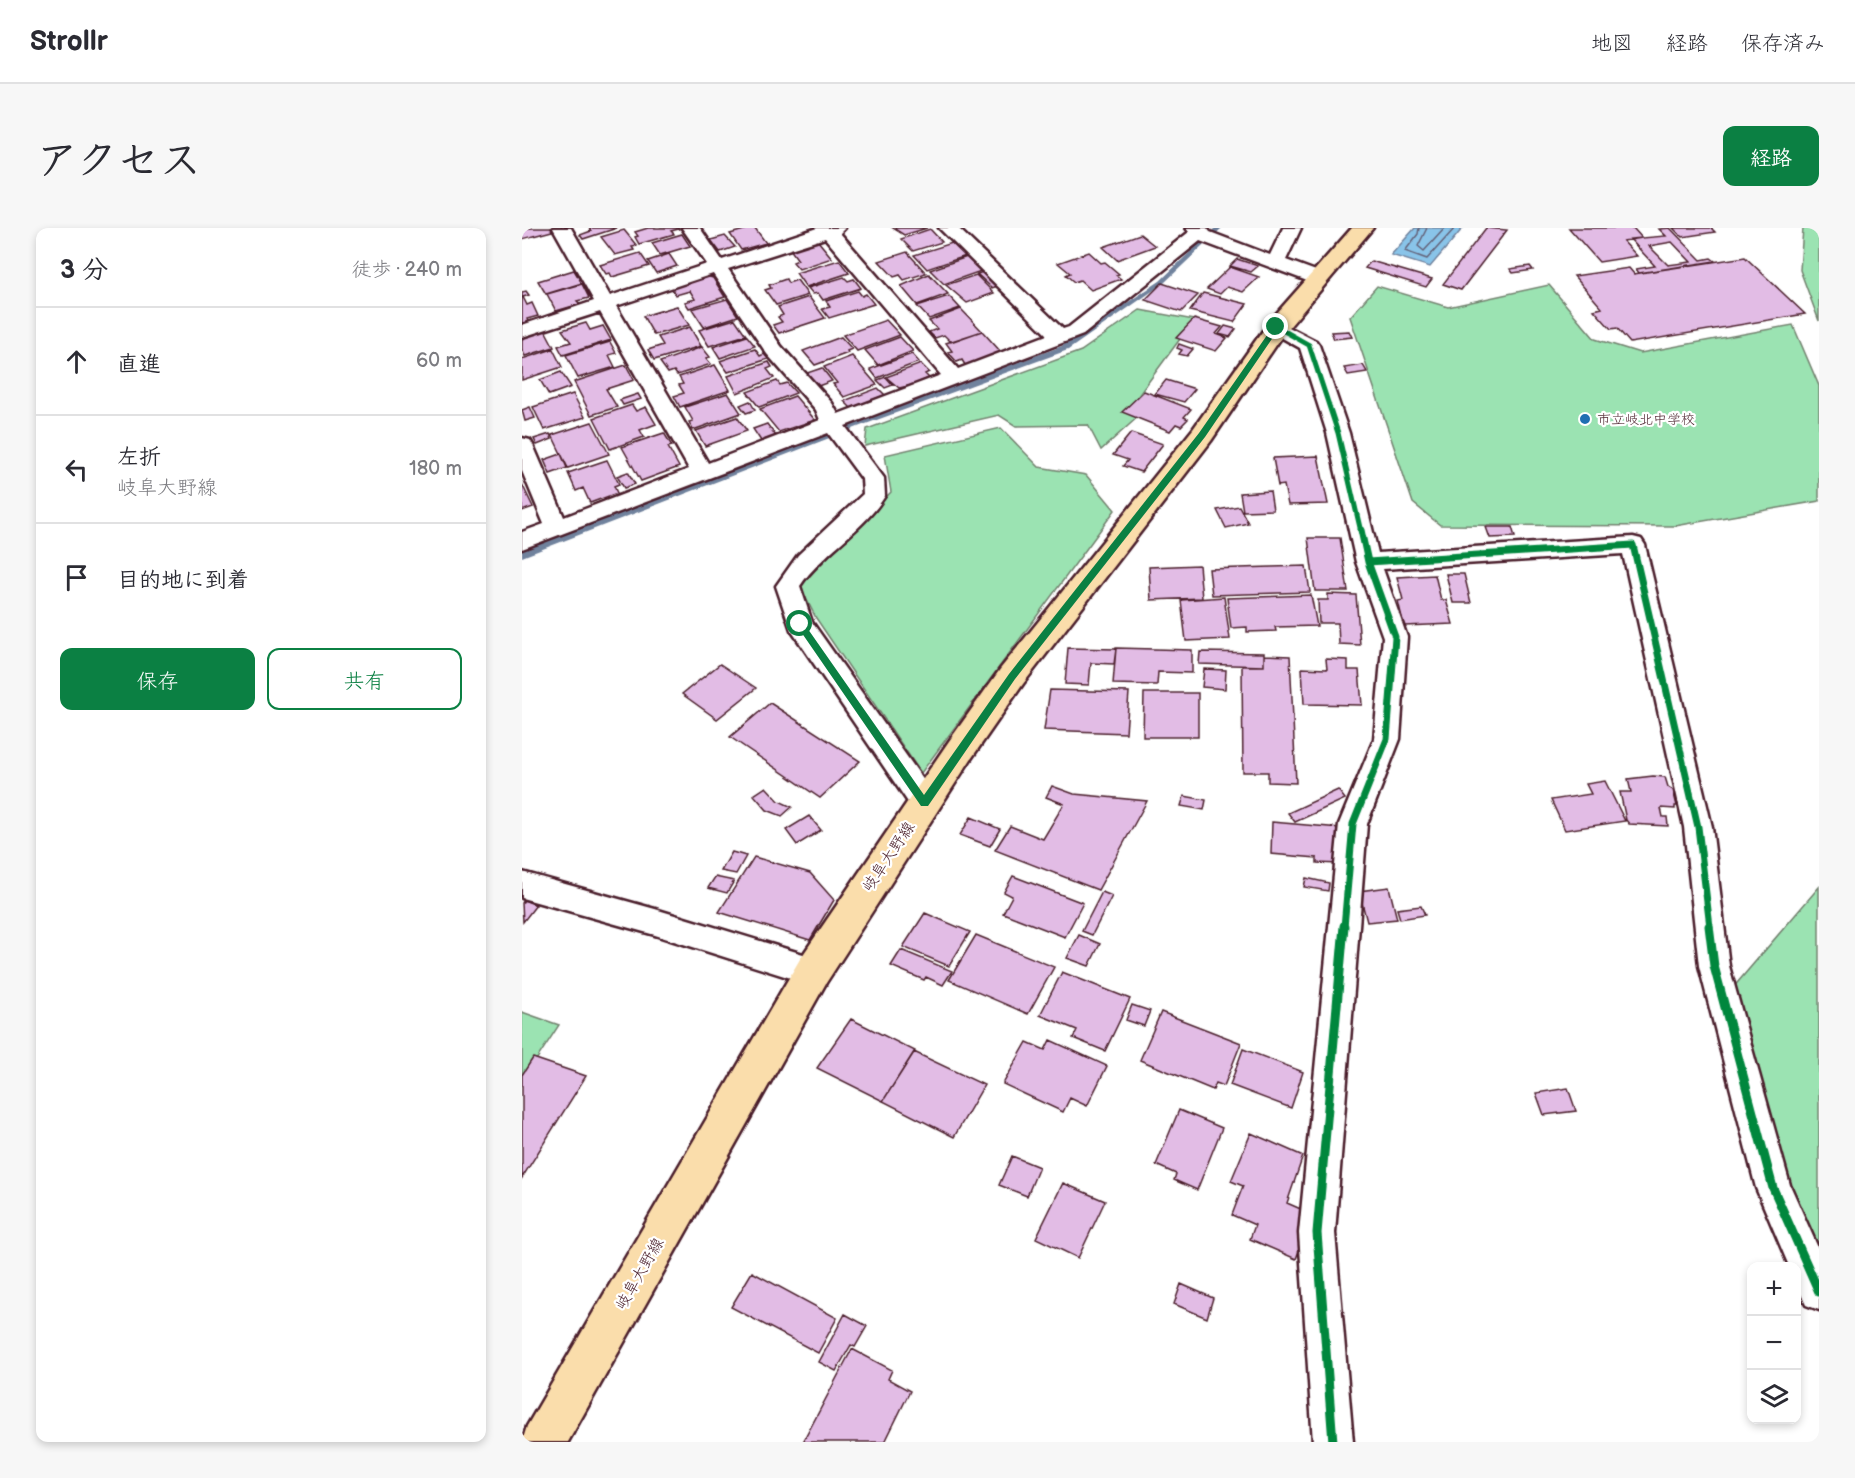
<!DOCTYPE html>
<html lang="ja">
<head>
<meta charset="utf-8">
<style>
  :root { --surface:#fff; --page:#f7f7f7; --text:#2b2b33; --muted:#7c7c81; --line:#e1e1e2; --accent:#0b8043 }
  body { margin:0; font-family:"Balsamiq Sans","Klee One",sans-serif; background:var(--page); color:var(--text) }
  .controls { position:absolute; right:18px; bottom:18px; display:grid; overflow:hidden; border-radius:12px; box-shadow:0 3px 9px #0003 }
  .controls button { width:54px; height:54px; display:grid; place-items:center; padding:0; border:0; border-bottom:2px solid var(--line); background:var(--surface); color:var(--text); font:30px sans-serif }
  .stop { position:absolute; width:18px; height:18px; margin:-14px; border:4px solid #0b8043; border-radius:50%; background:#fff }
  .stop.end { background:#0b8043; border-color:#fff; box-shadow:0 2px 6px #0008 }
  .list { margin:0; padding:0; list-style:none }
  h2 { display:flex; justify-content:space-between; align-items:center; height:78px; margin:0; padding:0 24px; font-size:26px }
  h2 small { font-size:20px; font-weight:400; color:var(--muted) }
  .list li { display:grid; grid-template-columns:39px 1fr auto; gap:18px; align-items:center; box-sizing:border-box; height:108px; padding:0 24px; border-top:2px solid var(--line) }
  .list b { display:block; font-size:22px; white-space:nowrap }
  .list p { margin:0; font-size:20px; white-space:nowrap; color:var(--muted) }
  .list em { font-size:20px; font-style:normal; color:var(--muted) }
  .actions { display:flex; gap:12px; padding:18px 24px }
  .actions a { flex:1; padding:14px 0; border:2px solid var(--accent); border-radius:12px; text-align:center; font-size:21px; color:var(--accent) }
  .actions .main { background:var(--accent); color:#fff }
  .icon { flex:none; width:33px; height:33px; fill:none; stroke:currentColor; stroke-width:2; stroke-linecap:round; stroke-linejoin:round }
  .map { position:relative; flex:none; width:1297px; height:1214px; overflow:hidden; border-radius:12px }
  header { display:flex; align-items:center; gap:36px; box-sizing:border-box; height:84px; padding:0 30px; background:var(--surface); border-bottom:2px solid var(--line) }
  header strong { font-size:28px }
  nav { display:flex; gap:33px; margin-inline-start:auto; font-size:21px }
  .intro { display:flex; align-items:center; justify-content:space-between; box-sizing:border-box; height:144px; padding:0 36px }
  h1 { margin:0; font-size:42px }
  .button { padding:15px 27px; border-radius:12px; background:var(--accent); color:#fff; font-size:21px; font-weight:700 }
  main { display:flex; gap:36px; padding:0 36px }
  aside { flex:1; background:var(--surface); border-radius:12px; box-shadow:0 3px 9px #0003 }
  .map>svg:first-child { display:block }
  .green { fill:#9be3b2; stroke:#72816e; stroke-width:1.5 }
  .water { fill:#89c4e9; stroke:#70829d; stroke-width:1.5 }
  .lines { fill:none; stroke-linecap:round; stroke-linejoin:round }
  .shore { stroke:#636177; stroke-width:1.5 }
  .stream { fill:#70829d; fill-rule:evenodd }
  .building { fill:#e2bce5; stroke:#4a1f2b; stroke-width:1.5; fill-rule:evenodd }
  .street-casing { stroke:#4a1f2b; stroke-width:5 }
  .primary-casing { stroke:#4a1f2b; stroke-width:5 }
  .street { fill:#fff; fill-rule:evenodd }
  .primary { fill:#faddab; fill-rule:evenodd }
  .cycleway-far2-casing { stroke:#fff; stroke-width:8 }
  .cycleway-far1-casing { stroke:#fff; stroke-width:10 }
  .cycleway-casing { stroke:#fff; stroke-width:13 }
  .cycleway-far2 { stroke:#00873e; stroke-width:5 }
  .cycleway-far1 { stroke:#00873e; stroke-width:7 }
  .cycleway { stroke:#00873e; stroke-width:9 }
  .route { fill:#0b8043 }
  .poi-dot { fill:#1f6fb2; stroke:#fff; stroke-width:2 }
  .labels { text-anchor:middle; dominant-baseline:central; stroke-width:4.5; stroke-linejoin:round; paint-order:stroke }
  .far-poi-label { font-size:14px; fill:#4a1f2b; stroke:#fff; text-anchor:start }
  .street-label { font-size:16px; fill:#4a1f2b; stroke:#fff }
</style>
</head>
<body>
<header>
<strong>Strollr</strong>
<nav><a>地図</a><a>経路</a><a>保存済み</a></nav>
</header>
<div class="intro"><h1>アクセス</h1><a class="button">経路</a></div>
<main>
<aside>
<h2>3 分<small>徒歩 · 240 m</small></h2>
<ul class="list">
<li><svg class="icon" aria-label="ahead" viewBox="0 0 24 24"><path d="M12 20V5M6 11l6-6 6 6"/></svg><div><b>直進</b></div><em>60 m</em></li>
<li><svg class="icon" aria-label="left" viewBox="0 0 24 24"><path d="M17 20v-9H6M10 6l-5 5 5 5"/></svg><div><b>左折</b><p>岐阜大野線</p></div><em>180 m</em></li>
<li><svg class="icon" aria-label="arrive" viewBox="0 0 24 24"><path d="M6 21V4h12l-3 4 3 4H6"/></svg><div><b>目的地に到着</b></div></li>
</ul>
<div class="actions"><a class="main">保存</a><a>共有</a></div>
</aside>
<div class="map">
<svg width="1297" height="1214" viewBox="0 0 1297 1214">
  <rect width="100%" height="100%" fill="#fff"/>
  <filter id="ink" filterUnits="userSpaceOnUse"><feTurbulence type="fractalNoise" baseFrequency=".0167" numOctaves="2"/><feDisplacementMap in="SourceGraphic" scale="12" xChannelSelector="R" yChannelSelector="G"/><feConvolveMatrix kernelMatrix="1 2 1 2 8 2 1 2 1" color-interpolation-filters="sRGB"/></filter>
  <g filter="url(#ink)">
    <path class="green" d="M1281,0H1297V93L1278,42Z
      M1027,57L1073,111L1118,125L1271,97L1297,158V273L1153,298L918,297L891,275L828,89L855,58L926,79Z
      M618,82L672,92L608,179L617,188L579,222L566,197L494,198L477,187L343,218L345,201L559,123Z
      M479,200L517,239L564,247L593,282L399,545L294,390L278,358L369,264L363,227Z
      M1297,659V1038L1204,768Z
      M0,784L37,797L0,854Z"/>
    <path class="water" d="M893,0H941L908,39L869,27Z"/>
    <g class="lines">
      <path class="shore" d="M897,0L896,6L883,23L905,31L933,0
        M905,0L896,18L902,23L923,0"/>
      <path class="stream" d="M693,0H700L642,55L546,122L341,197L0,329V323L335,193L540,118L638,53Z"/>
    </g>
    <path class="building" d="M0,0H29L30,3L0,11Z
      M67,0H95L61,11L58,7L69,3Z
      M126,0H157V1L149,3L152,6L117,16L113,9L116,8L113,4Z
      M229,0H233L244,15L219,22L208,6Z
      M371,0H405L382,7Z
      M964,0L985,2L939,62L921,56Z
      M1047,0H1111L1120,10L1101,13L1115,28L1077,34Z
      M1148,0L1179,32L1189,30L1193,33L1117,45L1114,41L1133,38L1108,11L1144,8L1137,1ZM1150,14L1169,34L1146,37L1127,18Z
      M1151,0H1189L1193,4L1160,9Z
      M408,1L420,14L391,23L379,11Z
      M102,2L115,18L110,19L112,22L93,27L79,9Z
      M160,6L168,18L138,27L130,15Z
      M618,6L633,18L595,32L581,19Z
      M203,8L213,19L198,24L189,12Z
      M296,13L310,30L277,41L271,34L276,32L268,21Z
      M430,15L444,28L405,41L392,27Z
      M385,24L404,45L382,52L378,47L372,49L357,33Z
      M567,24L579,35L583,34L597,46L594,47L599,51L569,62L558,52L552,54L544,47L548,45L536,35Z
      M118,25L127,38L90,49L88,45L84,46L78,37Z
      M147,26L155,38L134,45L126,33Z
      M445,29L459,43L422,56L408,42Z
      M1223,29L1283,86L1108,115L1095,100L1089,101L1072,82L1080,80L1052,48L1107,40L1112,46Z
      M715,31L736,38L729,44L708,38Z
      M317,32L327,45L284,59L274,45Z
      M849,33L910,51L904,59L843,40Z
      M1008,38L1011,42L991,45L988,41Z
      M708,39L737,49L721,64L705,59L698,66L685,61Z
      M52,42L60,55L24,66L16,53Z
      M461,44L476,58L470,60L455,46Z
      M407,46L426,66L395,77L379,58Z
      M454,47L472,65L445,75L424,57Z
      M184,48L191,50L203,69L167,80L163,74L173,71L168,63L154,67L149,60Z
      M322,49L326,53L332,51L339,60L301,72L296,65L291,66L286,60Z
      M264,51L266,55L275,52L286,67L254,77L243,62L249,60L247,57Z
      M640,55L676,67L659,84L623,72Z
      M60,56L67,70L55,73L58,76L34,83L25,66Z
      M4,63L7,67L1,69L5,77L10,75L16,88L5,91L6,94L0,95V64Z
      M336,63L340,68L344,66L352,76L307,90L300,81L308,79L304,73Z
      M681,65L725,76L712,94L668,83Z
      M427,68L438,80L407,91L395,78Z
      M287,69L303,90L257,105L251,97L260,94L256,89L261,87L256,79Z
      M205,71L216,88L182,99L170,81Z
      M155,78L167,97L132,107L121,88Z
      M439,81L460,103L429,114L422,107L413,110L407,104L415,101L407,93Z
      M213,91L224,107L187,118L177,102Z
      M672,91L700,99L694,106L705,110L694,123L654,110Z
      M364,92L378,107L335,123L321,107Z
      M64,95L68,102L81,98L89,112L41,127L36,118L49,114L40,102Z
      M703,98L714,101L708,109L697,106Z
      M168,99L179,118L132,132L126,122L141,117L136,109Z
      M23,102L32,119L3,128L0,121V110Z
      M460,103L479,124L443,137L440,132L435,134L426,124L430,123L424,115Z
      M827,103L830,109L812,111L809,104Z
      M225,108L233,118L198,130L191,119Z
      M319,109L330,121L325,123L326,125L293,137L281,123Z
      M378,109L391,123L356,137L343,122Z
      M88,114L94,125L87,127L93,139L56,150L44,127Z
      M657,116L671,121L665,128L657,126L660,122L655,120Z
      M180,119L188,129L184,130L189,136L155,147L152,143L146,145L138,134Z
      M31,121L40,139L0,152V131Z
      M233,121L238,128L242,126L246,131L206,144L198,133Z
      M390,126L397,134L355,150L348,141Z
      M330,128L355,157L322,169L311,156L315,155L302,139Z
      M247,134L250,139L245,141L252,150L215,165L206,148Z
      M399,136L407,144L403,146L407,150L391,157L377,160L364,149Z
      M104,137L112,152L84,161L95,179L69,187L52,154Z
      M193,137L208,162L158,179L152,168L162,165L157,157L161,156L157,149Z
      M841,137L845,144L826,147L822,140Z
      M300,140L310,153L296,158L285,145Z
      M39,144L49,159L27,167L18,152Z
      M364,149L371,157L363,160L355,152Z
      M644,152L673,161L662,174L633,166Z
      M255,153L258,157L265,155L274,165L237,179L225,164Z
      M356,160L363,167L329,180L322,173Z
      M622,163L669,181L662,189L666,191L659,198L654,196L648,203L600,184Z
      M206,165L219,185L171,202L167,194L171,193L163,179Z
      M51,166L63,189L22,202L11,179Z
      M116,166L119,171L101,177L98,172Z
      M273,168L293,192L257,204L238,181Z
      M228,173L233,182L224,185L218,177Z
      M110,177L114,183L124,179L134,196L118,202L122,209L88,221L72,190Z
      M8,179L13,190L3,193L0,182Z
      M215,189L225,203L183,218L174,203Z
      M70,194L87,226L46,240L30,207Z
      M245,196L254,208L239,213L231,201Z
      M142,205L150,218L146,219L157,239L119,253L100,219Z
      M609,205L641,216L619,244L601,238L606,232L591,227Z
      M28,206L30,211L15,217L12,211Z
      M39,226L45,240L28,246L22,232Z
      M796,228L806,276L766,277L762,257L756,258L751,230Z
      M85,232L97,256L92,258L95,265L68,275L61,260L54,263L46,245Z
      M106,244L113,256L102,260L95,248Z
      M0,256L11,279L0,283Z
      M748,263L751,282L721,283L718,265Z
      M717,278L726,295L704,300L695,282Z
      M964,299H990L993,309L968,310Z
      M786,310H818L826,363H793Z
      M677,337L680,370L629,372L627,339Z
      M784,338L788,364L690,367L687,341Z
      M924,346H942L949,375H931Z
      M913,347L919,372H924L931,396L882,398L876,373L881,372L875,349Z
      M806,366L834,367L838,417L817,416L816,395H797L796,372H806Z
      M789,367L795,398L753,399L754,403L725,404V399L709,400L705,370Z
      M702,369L708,411L664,413L659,372Z
      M546,420L594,421L592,436L569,435L567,457L543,456Z
      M594,420L670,422V445L636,444L635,457L591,456Z
      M678,424L742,425V438L677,436Z
      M742,427L768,428L774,555L746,554V544H721L720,438H742Z
      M804,431L826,432V442H837L840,477L782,476L780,440L805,441Z
      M198,436L234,460L195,491L160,466Z
      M682,441L704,442L703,461L680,459Z
      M528,462L607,464L604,505L522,502Z
      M622,465H676V509H621Z
      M248,475L338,533L298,570L208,509Z
      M1131,548L1143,549L1146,559L1151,562L1155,578H1153V581L1139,580L1141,589H1145L1146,598L1107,596L1104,592L1098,564H1109L1106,551Z
      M1083,553L1103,593L1043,602L1029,572L1069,566L1064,556Z
      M530,558L552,566L625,573L576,662L473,622L488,598L521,611L542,576L524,569Z
      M244,559L257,573L270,579L260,588L245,582L232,567Z
      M816,562L823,571L773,594L766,585Z
      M662,568L684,572L682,582L659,578Z
      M287,588L299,602L275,617L264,602Z
      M449,589L478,601L468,618L438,607Z
      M750,594L818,600V636L795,635V630L749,626Z
      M210,624L224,628L214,646L199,643Z
      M232,629L288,645L312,672L288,712L197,684Z
      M491,648L561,675L543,709L481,685L490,668L482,664Z
      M193,649L212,653L205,665L186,660Z
      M784,650L807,655L806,663L782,659Z
      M867,659L875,691L845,694L837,663Z
      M580,664L590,668L570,707L560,703Z
      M2,672L14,677L1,694L0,675Z
      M899,678L903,687L878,691L875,681Z
      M403,685L448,704L427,738L381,719Z
      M454,707L532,739L506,786L427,752Z
      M557,707L578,716L567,738L545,730Z
      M379,722L430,743L421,757L404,749L402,752L369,738Z
      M540,744L608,771L583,823L551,810L555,802L518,787Z
      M610,777L628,783L622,798L604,792Z
      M639,784L719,815L702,858L694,855L691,862L618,832Z
      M329,791L393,823L361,873L295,840Z
      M528,812L585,838L565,878L548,870L541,884L481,856L505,814L523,822Z
      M721,821L781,844L769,880L708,857Z
      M392,824L462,857L432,909L361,873Z
      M11,830L64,848L0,950V847Z
      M1046,860L1054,883L1022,887L1014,865Z
      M657,882L700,900L675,962L652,952L654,946L634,937Z
      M729,905L781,928L765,975L790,986L774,1031L728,1011L733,997L710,987L721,958L709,953Z
      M490,928L517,939L505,968L477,957Z
      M541,955L583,973L556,1030L514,1010Z
      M230,1044L315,1090L296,1125L209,1079Z
      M659,1056L691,1070L685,1090L652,1076Z
      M323,1086L345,1098L333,1119L329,1117L314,1143L297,1134Z
      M330,1121L370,1142L366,1151L388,1163L363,1214H281Z"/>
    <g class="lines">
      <defs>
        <path id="street" d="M31,0H49L88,68L185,36L160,0H178L200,32L295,0H323L318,5L436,141L525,107L417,0H436L541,101L547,99L667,4L664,0H685L688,4L748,27L761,0H779L764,32L802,46L804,50L802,54H788L678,13L561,107L323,198L362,250L363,268C341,303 301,324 278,358L290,394L412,567L416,575L412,583L402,587L392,583L269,402L254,358L276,327L341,266L340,251L306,205L0,321V304L22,296L0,243V210L8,212L11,217L42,289L167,241L78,84L0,109V97L72,73ZM303,10L419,147L316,186L310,175L259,118L206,41ZM191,46L245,126L294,182L298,192L186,235L94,78Z
          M755,93L794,113L797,117L827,205L856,325L1111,309L1119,311L1123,317L1190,599L1207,738L1268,957L1297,1022V1082L1284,1077L1274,1055V1038H1267L1234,960L1177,738L1162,599L1101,326L861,341L885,409L878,511L845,596L813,1005L831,1214H791L777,1005L817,596L852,511L861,409L834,334L805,205L778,120L748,103L745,99L748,95Z
          M0,644L133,681L291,729L302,733L306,743L302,753L291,757L133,707L0,670Z"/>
        <path id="primary" d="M830,0H851L763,104L689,213L501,456L449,531L304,755L46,1214H0L5,1198L278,731L427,513L479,440L671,201L747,94Z"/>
      </defs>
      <use href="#street" class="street-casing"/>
      <use href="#primary" class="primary-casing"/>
      <use href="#street" class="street"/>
      <use href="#primary" class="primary"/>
      <defs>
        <path id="cycleway-far2" d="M755,99L787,117L816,205L839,304"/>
        <path id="cycleway-far1" d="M846,334L1111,317L1176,599L1188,699
          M822,699L831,596L865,511L873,409L846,334L839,302"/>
        <path id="cycleway" d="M1187,698L1192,738L1251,960L1297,1064
          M811,1214L795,1005L822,698"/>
      </defs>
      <use href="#cycleway-far2" class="cycleway-far2-casing"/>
      <use href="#cycleway-far1" class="cycleway-far1-casing"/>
      <use href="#cycleway" class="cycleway-casing"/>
      <use href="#cycleway-far2" class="cycleway-far2"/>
      <use href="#cycleway-far1" class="cycleway-far1"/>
      <use href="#cycleway" class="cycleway"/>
    </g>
  </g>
  <path class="route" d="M752,97L758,99L683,209L493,451L406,578H399L275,398V394H281L402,567L487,446L677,205Z"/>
  <circle class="poi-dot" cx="1063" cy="191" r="6"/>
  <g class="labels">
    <g class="far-poi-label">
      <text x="1075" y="191">市立岐北中学校</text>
    </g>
    <g class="street-label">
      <text transform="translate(367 629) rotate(-56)">岐阜大野線</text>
      <text transform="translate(118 1046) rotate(-60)">岐阜大野線</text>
    </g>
  </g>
</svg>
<div class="controls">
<button>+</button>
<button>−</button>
<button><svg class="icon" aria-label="layers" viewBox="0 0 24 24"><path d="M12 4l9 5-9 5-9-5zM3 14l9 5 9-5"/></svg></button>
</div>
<div class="stop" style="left:278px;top:396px"></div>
<div class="stop end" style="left:754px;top:99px"></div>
</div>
</main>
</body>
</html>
